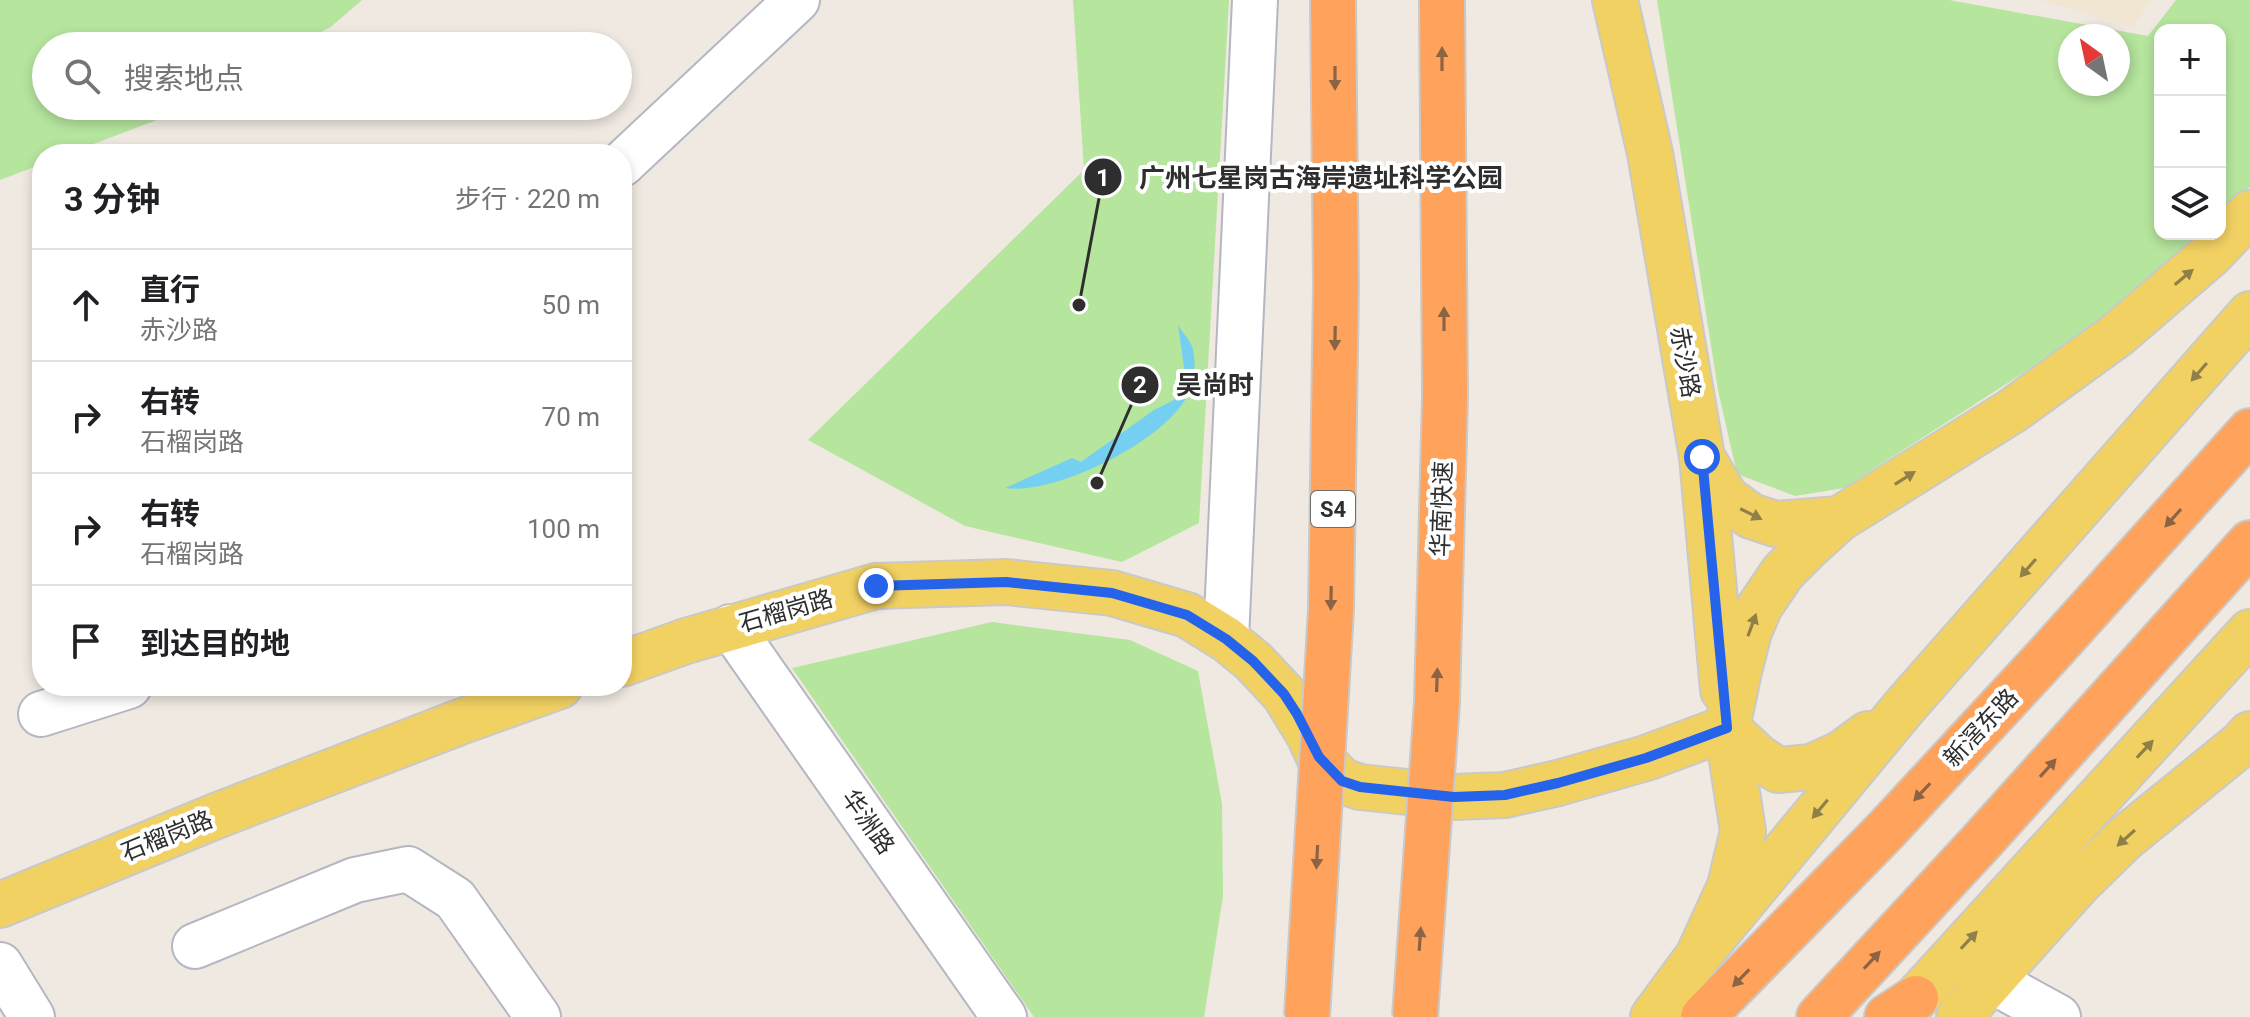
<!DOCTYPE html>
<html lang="zh">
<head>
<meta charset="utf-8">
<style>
  :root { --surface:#fff; --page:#f6f6f6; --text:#202124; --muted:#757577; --line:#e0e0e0 }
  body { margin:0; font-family:Roboto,"Noto Sans SC",sans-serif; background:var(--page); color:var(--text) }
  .controls { position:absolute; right:24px; top:24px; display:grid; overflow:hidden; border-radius:16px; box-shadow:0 4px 12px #0003 }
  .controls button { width:72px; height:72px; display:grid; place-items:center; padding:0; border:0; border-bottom:2px solid var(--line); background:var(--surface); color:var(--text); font:40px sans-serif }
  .compass { position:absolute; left:2058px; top:24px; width:72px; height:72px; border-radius:50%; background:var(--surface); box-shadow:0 4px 12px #0003; rotate:327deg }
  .stop { position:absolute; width:24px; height:24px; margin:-18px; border:6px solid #2563eb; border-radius:50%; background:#fff }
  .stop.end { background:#2563eb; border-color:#fff; box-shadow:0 2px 8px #0008 }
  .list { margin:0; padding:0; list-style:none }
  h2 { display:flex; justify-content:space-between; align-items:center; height:104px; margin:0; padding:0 32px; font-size:34px }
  h2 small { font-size:26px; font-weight:400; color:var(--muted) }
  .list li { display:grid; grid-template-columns:52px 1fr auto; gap:24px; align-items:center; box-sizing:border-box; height:112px; padding:0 32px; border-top:2px solid var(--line) }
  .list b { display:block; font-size:30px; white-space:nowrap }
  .list p { margin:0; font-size:26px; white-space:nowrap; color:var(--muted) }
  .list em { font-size:26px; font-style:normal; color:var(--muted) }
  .icon { flex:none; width:44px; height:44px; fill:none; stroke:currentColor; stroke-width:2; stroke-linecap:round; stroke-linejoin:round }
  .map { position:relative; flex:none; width:2250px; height:1017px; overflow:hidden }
  .search { position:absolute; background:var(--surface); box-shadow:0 4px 12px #0003; left:32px; top:32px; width:600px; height:88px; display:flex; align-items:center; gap:20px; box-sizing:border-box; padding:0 28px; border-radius:44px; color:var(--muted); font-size:30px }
  .panel { position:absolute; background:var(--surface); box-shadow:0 4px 12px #0003; left:32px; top:144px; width:600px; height:552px; border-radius:32px }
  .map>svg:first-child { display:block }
  .education { fill:#f0e6d1 }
  .green { fill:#b6e59e; fill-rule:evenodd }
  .water { fill:#75cff0 }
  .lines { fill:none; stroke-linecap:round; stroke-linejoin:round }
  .minor-casing { stroke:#b4b7c1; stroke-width:48 }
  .major-casing { stroke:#c9c9c9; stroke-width:48 }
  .highway-casing { stroke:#c9c9c9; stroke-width:48 }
  .minor { stroke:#fff; stroke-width:44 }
  .major { stroke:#f2d163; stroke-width:44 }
  .highway { stroke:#ffa35c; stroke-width:44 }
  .highway-bridge-casing { stroke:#c9c9c9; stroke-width:48; stroke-linecap:butt }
  .highway-bridge { stroke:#ffa35c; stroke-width:44 }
  .oneway { fill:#8c6343 }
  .oneway2 { fill:#908048 }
  .route { stroke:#2563eb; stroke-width:10 }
  .labels { text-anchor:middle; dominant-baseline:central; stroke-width:8; stroke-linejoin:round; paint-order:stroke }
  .shield { fill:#fff; stroke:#6d6d6d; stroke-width:2 }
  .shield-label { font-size:22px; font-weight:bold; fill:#2e2e2e }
  .street-label { font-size:24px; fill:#2e2e2e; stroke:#fff }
  .leader { fill:none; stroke:#2e2e2e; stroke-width:3 }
  .callout-dot { fill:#2e2e2e; stroke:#fff; stroke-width:3 }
  .mark-label { font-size:24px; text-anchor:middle; font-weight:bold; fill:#fff }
  .callout-label { font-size:26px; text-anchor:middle; font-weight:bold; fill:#2e2e2e; stroke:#fff; stroke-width:8; stroke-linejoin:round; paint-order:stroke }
</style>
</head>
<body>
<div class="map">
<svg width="2250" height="1017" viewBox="0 0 2250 1017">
  <rect width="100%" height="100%" fill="#efe9e1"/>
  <path class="education" d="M2040,0H2152L2132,27Z"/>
  <path class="green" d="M0,0H362L332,26L297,46H46V106H189L178,112L67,154H42V164L0,180Z
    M1073,0H1229L1199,523L1122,562L965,526L808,440L1084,170Z
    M1657,0H1949L2148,36L2176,0H2250V187L2220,217V30H2160V234H2203L2100,324L1844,488L1795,496L1737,474L1718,390ZM2070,36H2118V84H2070Z
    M992,622L1130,640L1198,671L1222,804L1223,896L1204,1017H1034L792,668Z"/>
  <path class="water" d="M1178,325C1182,332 1189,339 1192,346C1196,357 1195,377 1191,388C1174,438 1055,496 1005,488L1072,458L1081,462L1154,410L1174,400L1186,381Z"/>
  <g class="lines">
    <defs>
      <path id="minor" d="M622,164L797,0
        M731,627L1004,1017
        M1226,639L1255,0
        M41,714L129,686
        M195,946L355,880L408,869L455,899L538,1017
        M0,965L32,1017
        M1992,981L2058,1017"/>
      <path id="major" d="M1615,0L1650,153L1702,457L1723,690
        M1703,459L1726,498L1751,516L1775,524L1839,519
        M622,664L686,641L876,586L1006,582L1112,593L1187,615L1226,639L1253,661L1284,694L1309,735L1319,757L1342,781L1360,787L1454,797L1505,795L1558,783L1646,758L1727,728
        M1727,728L1758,757L1778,770L1811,767L1842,753L1868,734
        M0,905L216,816L460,722L560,686
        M1698,956L1730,886L1743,831L1727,728L1739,671L1749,632L1760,606L1783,572L1807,548L1839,519L2012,411L2117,335L2211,254L2250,213
        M1916,998L2250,632
        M1653,1017L1698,956L1905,706L2250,314
        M1959,1017L2079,883L2124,839L2241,744L2250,734"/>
      <path id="highway" d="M1442,0L1445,397
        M1703,1017L1887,829L2050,653L2250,431
        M1819,1017L1981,842L2250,543
        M1887,1017L1916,998"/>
    </defs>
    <use href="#minor" class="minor-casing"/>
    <use href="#major" class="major-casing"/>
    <use href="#highway" class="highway-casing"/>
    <use href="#minor" class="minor"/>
    <use href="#major" class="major"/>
    <use href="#highway" class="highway"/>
    <defs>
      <path id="highway-bridge" d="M1307,1017L1331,609L1336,287L1333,0
        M1415,1017L1437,702L1445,397"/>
    </defs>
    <use href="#highway-bridge" class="highway-bridge-casing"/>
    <use href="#highway-bridge" class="highway-bridge"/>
  </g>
  <defs><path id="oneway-solid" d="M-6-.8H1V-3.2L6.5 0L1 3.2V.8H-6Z" transform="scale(2)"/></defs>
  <g class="oneway">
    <use href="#oneway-solid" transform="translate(1442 59) rotate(-90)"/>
    <use href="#oneway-solid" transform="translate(1335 78) rotate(90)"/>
    <use href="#oneway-solid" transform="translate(1444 319) rotate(-90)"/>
    <use href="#oneway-solid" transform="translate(1335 338) rotate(91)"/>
    <use href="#oneway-solid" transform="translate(2173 518) rotate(132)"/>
    <use href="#oneway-solid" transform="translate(1331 598) rotate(91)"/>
    <use href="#oneway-solid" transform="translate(1437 680) rotate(-88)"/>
    <use href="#oneway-solid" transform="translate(2048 768) rotate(-48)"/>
    <use href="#oneway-solid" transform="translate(1922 792) rotate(133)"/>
    <use href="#oneway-solid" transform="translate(1317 857) rotate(93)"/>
    <use href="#oneway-solid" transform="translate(1420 939) rotate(-86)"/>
    <use href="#oneway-solid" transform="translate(1872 960) rotate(-47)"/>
    <use href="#oneway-solid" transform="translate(1741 978) rotate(134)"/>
  </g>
  <g class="oneway2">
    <use href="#oneway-solid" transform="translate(2184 277) rotate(-40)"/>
    <use href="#oneway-solid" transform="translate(2199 372) rotate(131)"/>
    <use href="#oneway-solid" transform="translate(1905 478) rotate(-32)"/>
    <use href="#oneway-solid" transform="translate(1751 514) rotate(26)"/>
    <use href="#oneway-solid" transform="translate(2028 568) rotate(131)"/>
    <use href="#oneway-solid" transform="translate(1752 625) rotate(-70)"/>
    <use href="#oneway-solid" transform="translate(2145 749) rotate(-47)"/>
    <use href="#oneway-solid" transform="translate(1820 809) rotate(130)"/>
    <use href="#oneway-solid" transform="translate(2126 838) rotate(138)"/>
    <use href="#oneway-solid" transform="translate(1969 940) rotate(-47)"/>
  </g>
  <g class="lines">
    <path class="route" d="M876,586L1006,582L1112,593L1187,615L1226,639L1253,661L1284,694L1297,714L1319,757L1342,781L1360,787L1454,797L1505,795L1558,783L1646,758L1727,728L1702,457"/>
  </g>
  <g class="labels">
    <rect class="shield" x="1311" y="491" width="44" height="36" rx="6"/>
    <g class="shield-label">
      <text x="1333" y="509">S4</text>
    </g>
    <g class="street-label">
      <text transform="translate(1685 362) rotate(80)">赤沙路</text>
      <text transform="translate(1442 509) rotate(-88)">华南快速</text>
      <text transform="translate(786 611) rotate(-16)">石榴岗路</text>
      <text transform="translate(1981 728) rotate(-47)">新滘东路</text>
      <text transform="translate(868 822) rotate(55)">华洲路</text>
      <text transform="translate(167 836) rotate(-22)">石榴岗路</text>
    </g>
  </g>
  <path class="leader" d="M1079 305L1103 177M1097 483L1140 385"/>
  <g class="callout-dot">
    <circle cx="1079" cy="305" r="8"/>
    <circle cx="1097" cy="483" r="8"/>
    <circle cx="1103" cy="177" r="20"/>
    <circle cx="1140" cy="385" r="20"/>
  </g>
  <g class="mark-label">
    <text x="1103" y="186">1</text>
    <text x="1140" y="393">2</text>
  </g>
  <g class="callout-label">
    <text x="1321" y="187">广州七星岗古海岸遗址科学公园</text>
    <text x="1215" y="394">吴尚时</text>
  </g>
</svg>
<div class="controls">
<button>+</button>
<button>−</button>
<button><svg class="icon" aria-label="layers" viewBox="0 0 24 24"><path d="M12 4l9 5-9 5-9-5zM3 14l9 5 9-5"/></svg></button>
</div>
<svg class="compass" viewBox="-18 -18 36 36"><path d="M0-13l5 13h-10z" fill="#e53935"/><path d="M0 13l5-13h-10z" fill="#757577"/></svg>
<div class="stop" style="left:1702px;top:457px"></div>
<div class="stop end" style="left:876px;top:586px"></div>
<div class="search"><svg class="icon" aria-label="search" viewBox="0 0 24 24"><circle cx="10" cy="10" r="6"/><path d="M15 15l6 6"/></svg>搜索地点</div>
<section class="panel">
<h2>3 分钟<small>步行 · 220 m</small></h2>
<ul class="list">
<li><svg class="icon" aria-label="ahead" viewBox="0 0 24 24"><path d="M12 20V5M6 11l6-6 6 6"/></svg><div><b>直行</b><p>赤沙路</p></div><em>50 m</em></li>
<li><svg class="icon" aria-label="right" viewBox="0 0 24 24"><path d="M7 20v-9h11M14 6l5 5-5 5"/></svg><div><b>右转</b><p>石榴岗路</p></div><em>70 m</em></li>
<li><svg class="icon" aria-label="right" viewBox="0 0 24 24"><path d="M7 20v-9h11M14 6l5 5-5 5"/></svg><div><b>右转</b><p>石榴岗路</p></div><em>100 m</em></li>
<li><svg class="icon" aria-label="arrive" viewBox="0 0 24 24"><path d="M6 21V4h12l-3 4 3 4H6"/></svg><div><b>到达目的地</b></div></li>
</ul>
</section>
</div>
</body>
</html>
